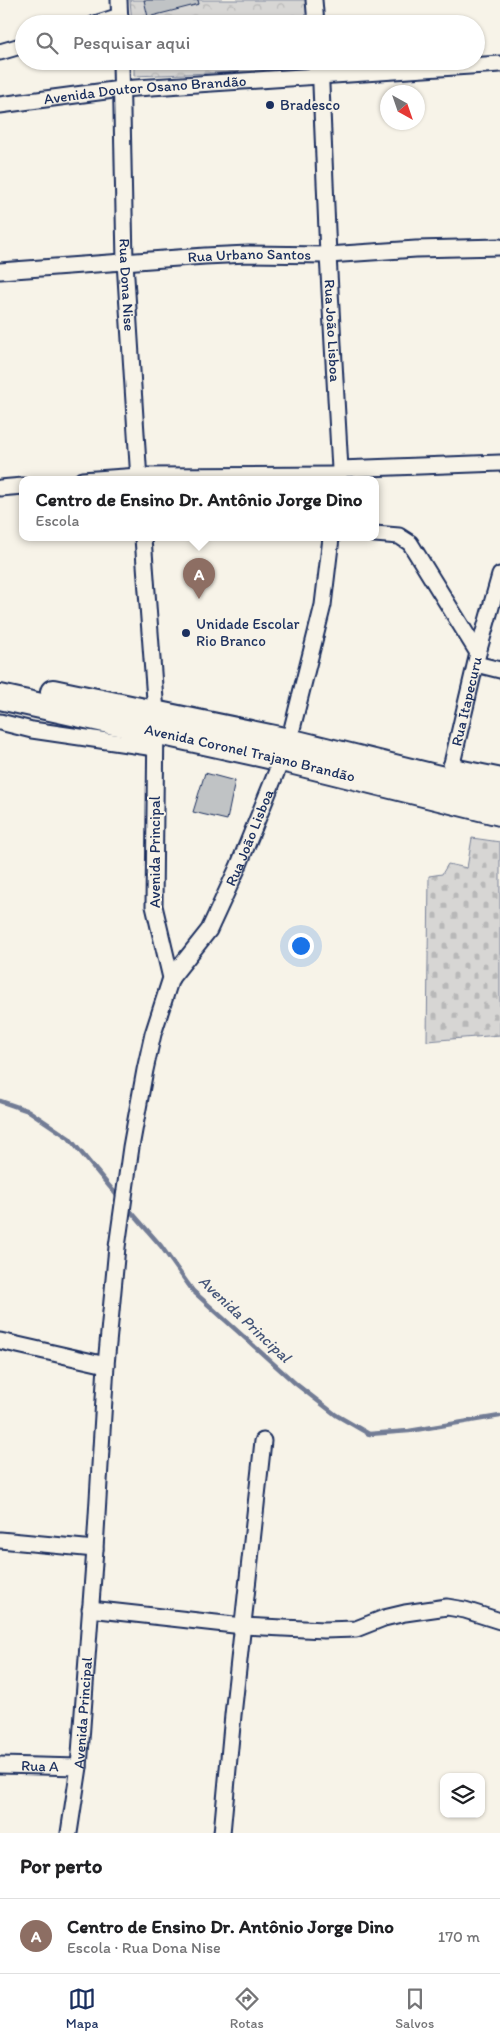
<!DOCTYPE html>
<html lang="pt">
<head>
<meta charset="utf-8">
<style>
  :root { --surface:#fff; --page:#f2f2f2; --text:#202124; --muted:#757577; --line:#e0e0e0; --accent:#1b2f5e }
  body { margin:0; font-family:Itim,sans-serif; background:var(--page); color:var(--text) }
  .controls { position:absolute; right:15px; bottom:15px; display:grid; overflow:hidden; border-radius:10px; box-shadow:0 1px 4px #0004 }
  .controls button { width:45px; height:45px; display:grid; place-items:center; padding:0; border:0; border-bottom:1px solid var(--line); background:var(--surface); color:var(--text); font:25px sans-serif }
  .compass { position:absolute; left:380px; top:85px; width:45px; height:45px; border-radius:50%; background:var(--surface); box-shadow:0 1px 4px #0004; rotate:140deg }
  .you { position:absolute; left:300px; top:945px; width:18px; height:18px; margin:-12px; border:4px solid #fff; border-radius:50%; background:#1a73e8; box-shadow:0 0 0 8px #1a73e833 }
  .badge { display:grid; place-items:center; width:32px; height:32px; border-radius:50%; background:var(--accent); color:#fff; font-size:16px; font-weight:700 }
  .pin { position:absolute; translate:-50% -41px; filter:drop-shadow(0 1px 2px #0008) }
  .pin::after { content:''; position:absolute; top:26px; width:18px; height:15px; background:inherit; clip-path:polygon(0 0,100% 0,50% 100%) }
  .popup { position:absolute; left:19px; top:476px; width:360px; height:65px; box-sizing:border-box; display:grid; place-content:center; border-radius:10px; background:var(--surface); filter:drop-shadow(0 1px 4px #0005); font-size:16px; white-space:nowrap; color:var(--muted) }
  .popup b { font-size:19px; color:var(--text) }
  .popup::after { content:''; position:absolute; left:50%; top:100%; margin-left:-10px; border:10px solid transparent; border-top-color:var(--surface) }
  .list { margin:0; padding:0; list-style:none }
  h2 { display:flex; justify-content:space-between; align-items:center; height:65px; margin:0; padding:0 20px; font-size:21px }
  h2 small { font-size:16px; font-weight:400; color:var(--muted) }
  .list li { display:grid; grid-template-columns:32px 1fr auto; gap:15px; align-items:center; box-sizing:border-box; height:75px; padding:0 20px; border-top:1px solid var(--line) }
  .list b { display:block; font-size:19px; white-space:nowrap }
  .list p { margin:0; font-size:16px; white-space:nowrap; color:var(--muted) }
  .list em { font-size:16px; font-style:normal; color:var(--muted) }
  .icon { flex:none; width:28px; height:28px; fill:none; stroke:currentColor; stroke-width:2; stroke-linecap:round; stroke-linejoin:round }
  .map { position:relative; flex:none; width:500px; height:1833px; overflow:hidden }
  .search { position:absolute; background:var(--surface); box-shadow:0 1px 4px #0004; left:15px; right:15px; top:15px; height:55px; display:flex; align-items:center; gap:12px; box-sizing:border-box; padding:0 18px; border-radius:28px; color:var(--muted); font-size:19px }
  .sheet { height:140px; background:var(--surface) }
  nav { display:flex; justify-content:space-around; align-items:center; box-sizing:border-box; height:70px; border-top:1px solid var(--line); background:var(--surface); font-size:14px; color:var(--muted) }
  nav a { display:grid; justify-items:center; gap:2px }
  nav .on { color:var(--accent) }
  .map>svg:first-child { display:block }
  .forest { fill:url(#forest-crowns); stroke:#798299 }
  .cemetery { fill:url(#cemetery-stones); stroke:#798299 }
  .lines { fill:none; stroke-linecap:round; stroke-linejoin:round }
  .stream { stroke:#727c95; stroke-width:4.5 }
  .building { fill:#c0c3c5; stroke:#1b2f5e }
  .street-casing { stroke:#1b2f5e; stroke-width:19 }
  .primary-casing { stroke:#1b2f5e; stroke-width:28 }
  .street { stroke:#f7f3e8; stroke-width:15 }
  .primary { stroke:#f7f3e8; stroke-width:24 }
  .poi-dot { fill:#1b2f5e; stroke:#f7f3e8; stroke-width:2 }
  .labels { text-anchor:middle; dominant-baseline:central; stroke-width:4; stroke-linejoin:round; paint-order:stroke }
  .street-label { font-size:15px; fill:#1b2f5e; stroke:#f7f3e8 }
  .poi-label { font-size:15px; fill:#1b2f5e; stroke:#f7f3e8; text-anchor:start }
  .water-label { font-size:16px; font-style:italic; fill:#465679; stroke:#f7f3e8 }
</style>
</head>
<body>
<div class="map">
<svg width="500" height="1833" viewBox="0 0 500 1833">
  <defs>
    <pattern id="forest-crowns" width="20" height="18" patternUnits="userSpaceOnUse" patternTransform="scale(1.25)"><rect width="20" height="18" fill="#d7d6d4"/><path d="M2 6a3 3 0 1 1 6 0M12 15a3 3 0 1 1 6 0" fill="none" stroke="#b8b8b8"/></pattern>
    <pattern id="cemetery-stones" width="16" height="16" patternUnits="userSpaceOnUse" patternTransform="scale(1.25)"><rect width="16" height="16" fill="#d7d6d4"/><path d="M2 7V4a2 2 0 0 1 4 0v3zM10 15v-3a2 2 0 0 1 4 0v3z" fill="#b8b8b8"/></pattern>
  </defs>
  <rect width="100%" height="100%" fill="#f7f3e8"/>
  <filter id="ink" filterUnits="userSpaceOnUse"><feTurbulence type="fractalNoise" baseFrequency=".02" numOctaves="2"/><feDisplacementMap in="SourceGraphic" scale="10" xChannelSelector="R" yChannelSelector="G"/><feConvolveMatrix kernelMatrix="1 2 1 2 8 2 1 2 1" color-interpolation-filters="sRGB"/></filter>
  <g filter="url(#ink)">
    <path class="forest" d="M130,0H307L309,24H132Z
      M134,61H313L314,69L134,76Z"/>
    <path class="cemetery" d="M472,838L500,842V1035L427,1041L429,876L442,874L448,864L467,868Z"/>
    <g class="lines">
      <path class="stream" d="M0,1101L29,1111L69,1138L120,1199
        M127,1207L161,1246L193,1291L296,1384L336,1415L369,1434L409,1431L500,1416"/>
    </g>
    <path class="building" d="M144,0H198L199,4L148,17Z
      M205,773L235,781L227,820L193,812Z"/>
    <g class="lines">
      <defs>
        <g id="street">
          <path d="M119,0L120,24"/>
          <path d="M314,0L316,24"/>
          <path d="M95,24L120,16"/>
          <path d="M0,52L24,45"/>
          <path id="s1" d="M121,61L125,262L139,480"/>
          <path id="s2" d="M320,61L328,255L340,469L338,480"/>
          <path id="s3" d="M0,105L121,89L500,64"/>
          <path id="s4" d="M0,271L205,256L248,254L328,255L416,249L500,247"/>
          <path d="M340,469L500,463"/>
          <path d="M82,480L139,476L339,475"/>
          <path d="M0,488L23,486"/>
          <path d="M375,534L399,536L410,543L478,653"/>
          <path d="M476,664L500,670"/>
          <path d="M0,722L32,730L155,748"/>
          <path d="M451,766L500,776"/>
          <path id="s5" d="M446,789L478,653L500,575"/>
          <path id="s6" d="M171,978L209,930L238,867L289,741L323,605L331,538"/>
          <path d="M0,1341L106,1365"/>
          <path d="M0,1540L95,1549"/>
          <path d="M90,1609L243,1626L324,1630L356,1629L384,1618L405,1613L447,1607L465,1610L500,1621"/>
          <path id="s7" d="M0,1765L79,1767"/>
          <path id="s8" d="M69,1833L79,1767L95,1549L106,1365L117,1247L131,1147L145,1070L153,1034L171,978L154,906L156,713L143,538"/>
          <path d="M222,1833L233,1715L263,1441"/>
        </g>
        <g id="primary">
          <path d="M53,692L289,741L500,793"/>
          <path id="s9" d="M0,697L282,759L500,813"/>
        </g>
      </defs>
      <use href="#street" class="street-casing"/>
      <use href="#primary" class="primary-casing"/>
      <use href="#street" class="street"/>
      <use href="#primary" class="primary"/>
    </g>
  </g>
  <g class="poi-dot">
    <circle cx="270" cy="105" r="5"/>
    <circle cx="186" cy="633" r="5"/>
  </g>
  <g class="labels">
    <g class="street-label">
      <text stroke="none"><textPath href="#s3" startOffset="146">Avenida Doutor Osano Brandão</textPath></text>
      <text stroke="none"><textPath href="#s4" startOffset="250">Rua Urbano Santos</textPath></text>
      <text stroke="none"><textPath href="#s1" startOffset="224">Rua Dona Nise</textPath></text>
      <text stroke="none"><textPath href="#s2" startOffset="270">Rua João Lisboa</textPath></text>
      <text stroke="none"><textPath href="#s5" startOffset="90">Rua Itapecuru</textPath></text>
      <text stroke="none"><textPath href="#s9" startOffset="256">Avenida Coronel Trajano Brandão</textPath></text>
      <text stroke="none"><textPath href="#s6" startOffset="162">Rua João Lisboa</textPath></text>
      <text transform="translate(155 852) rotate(-90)">Avenida Principal</text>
      <text stroke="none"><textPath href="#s8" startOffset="121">Avenida Principal</textPath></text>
      <text stroke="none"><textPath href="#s7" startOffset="40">Rua A</textPath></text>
    </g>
    <g class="poi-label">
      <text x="280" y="105">Bradesco</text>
      <text x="196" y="624">Unidade Escolar<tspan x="196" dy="17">Rio Branco</tspan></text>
    </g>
    <g class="water-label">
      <text transform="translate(245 1319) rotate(43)">Avenida Principal</text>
    </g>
  </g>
</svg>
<div class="controls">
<button><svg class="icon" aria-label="layers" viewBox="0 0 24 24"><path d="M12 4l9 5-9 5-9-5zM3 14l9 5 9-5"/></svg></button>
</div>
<svg class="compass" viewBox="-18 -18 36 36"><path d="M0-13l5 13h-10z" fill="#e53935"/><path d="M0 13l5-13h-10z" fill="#757577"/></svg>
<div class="you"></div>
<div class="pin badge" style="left:199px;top:599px;background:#8d6e63">A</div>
<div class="popup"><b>Centro de Ensino Dr. Antônio Jorge Dino</b>Escola</div>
<div class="search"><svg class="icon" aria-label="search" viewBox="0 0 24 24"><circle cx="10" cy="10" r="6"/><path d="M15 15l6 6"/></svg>Pesquisar aqui</div>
</div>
<section class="sheet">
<h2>Por perto<small></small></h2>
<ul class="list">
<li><span class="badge" style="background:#8d6e63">A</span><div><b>Centro de Ensino Dr. Antônio Jorge Dino</b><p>Escola · Rua Dona Nise</p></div><em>170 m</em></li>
</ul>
</section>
<nav>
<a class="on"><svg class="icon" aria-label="map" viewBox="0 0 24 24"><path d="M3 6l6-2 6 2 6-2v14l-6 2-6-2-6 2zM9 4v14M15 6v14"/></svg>Mapa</a>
<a><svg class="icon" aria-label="directions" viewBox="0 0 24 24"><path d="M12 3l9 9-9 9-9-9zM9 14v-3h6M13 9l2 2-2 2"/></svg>Rotas</a>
<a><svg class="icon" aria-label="saved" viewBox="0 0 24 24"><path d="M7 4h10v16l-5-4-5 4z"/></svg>Salvos</a>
</nav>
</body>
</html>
